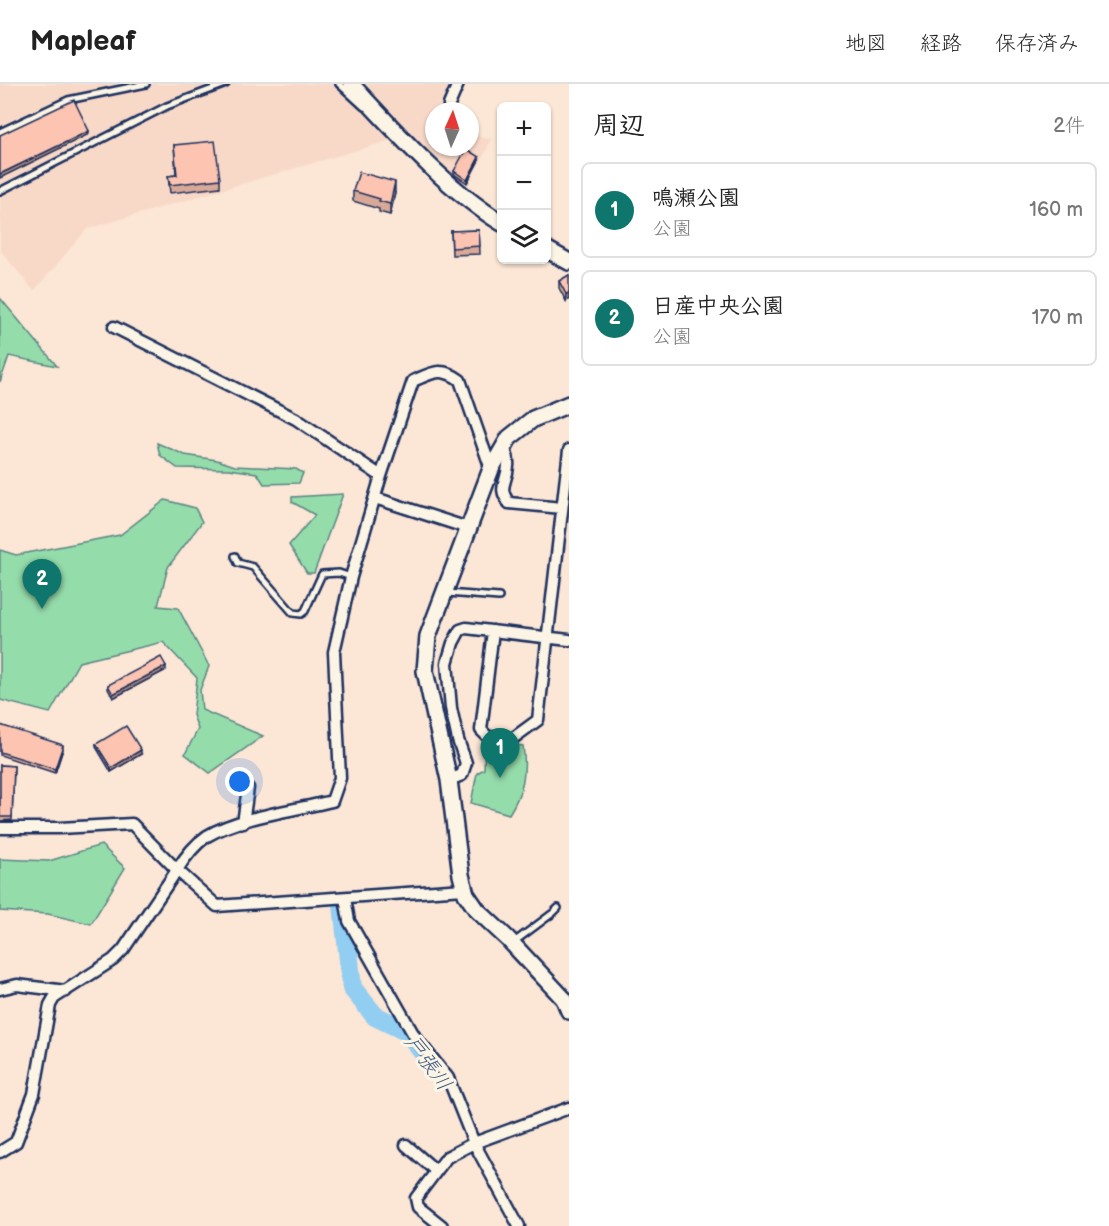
<!DOCTYPE html>
<html lang="ja">
<head>
<meta charset="utf-8">
<style>
  :root { --surface:#fff; --page:#f2f2f2; --text:#222; --muted:#767676; --line:#e0e0e0; --accent:#0f766e }
  body { margin:0; font-family:"Balsamiq Sans","Klee One",sans-serif; background:var(--page); color:var(--text) }
  .controls { position:absolute; right:18px; top:18px; display:grid; overflow:hidden; border-radius:9px; box-shadow:0 2px 4px #0004 }
  .controls button { width:54px; height:54px; display:grid; place-items:center; padding:0; border:0; border-bottom:2px solid var(--line); background:var(--surface); color:var(--text); font:30px sans-serif }
  .compass { position:absolute; left:425px; top:18px; width:54px; height:54px; border-radius:50%; background:var(--surface); box-shadow:0 2px 4px #0004; rotate:3deg }
  .you { position:absolute; left:240px; top:698px; width:21px; height:21px; margin:-15px; border:4px solid #fff; border-radius:50%; background:#1a73e8; box-shadow:0 0 0 9px #1a73e833 }
  .badge { display:grid; place-items:center; width:39px; height:39px; border-radius:50%; background:var(--accent); color:#fff; font-size:20px; font-weight:700 }
  .pin { position:absolute; translate:-50% -50px; filter:drop-shadow(0 2px 3px #0008) }
  .pin::after { content:''; position:absolute; top:32px; width:21px; height:18px; background:inherit; clip-path:polygon(0 0,100% 0,50% 100%) }
  .list { margin:0; padding:0; list-style:none }
  h2 { display:flex; justify-content:space-between; align-items:center; height:78px; margin:0; padding:0 24px; font-size:26px }
  h2 small { font-size:20px; font-weight:400; color:var(--muted) }
  .list li { display:grid; grid-template-columns:39px 1fr auto; gap:18px; align-items:center; box-sizing:border-box; height:96px; margin:0 12px 12px; padding:0 12px; border:2px solid var(--line); border-radius:9px }
  .list b { display:block; font-size:22px; white-space:nowrap }
  .list p { margin:0; font-size:20px; white-space:nowrap; color:var(--muted) }
  .list em { font-size:20px; font-style:normal; color:var(--muted) }
  .icon { flex:none; width:33px; height:33px; fill:none; stroke:currentColor; stroke-width:2; stroke-linecap:round; stroke-linejoin:round }
  .map { position:relative; flex:none; width:569px; height:1142px; overflow:hidden }
  header { display:flex; align-items:center; gap:36px; box-sizing:border-box; height:84px; padding:0 30px; background:var(--surface); border-bottom:2px solid var(--line) }
  header strong { font-size:28px }
  nav { display:flex; gap:33px; margin-inline-start:auto; font-size:21px }
  main { display:flex }
  aside { flex:1; background:var(--surface) }
  .map>svg:first-child { display:block }
  .built { fill:#f8d9c8 }
  .green { fill:#95dcab; stroke:#588684; stroke-width:1.5 }
  .lines { fill:none; stroke-linecap:round; stroke-linejoin:round }
  .river { stroke:#92cef2; stroke-width:20 }
  .lane-casing { stroke:#1b2f5e; stroke-width:10 }
  .street-casing { stroke:#1b2f5e; stroke-width:15 }
  .secondary-casing { stroke:#1b2f5e; stroke-width:20 }
  .lane { stroke:#fcf5e5; stroke-width:5 }
  .street { stroke:#fcf5e5; stroke-width:10 }
  .secondary { stroke:#fcf5e5; stroke-width:15 }
  .wall { fill:#d9a998; stroke:#1b2f5e; stroke-width:1.5 }
  .shaded-wall { fill:#b0897c; stroke:#1b2f5e; stroke-width:1.5 }
  .building { fill:#fcc4b1; stroke:#1b2f5e; stroke-width:1.5 }
  .labels { text-anchor:middle; dominant-baseline:central; stroke-width:6; stroke-linejoin:round; paint-order:stroke }
  .water-label { font-size:21px; font-style:italic; fill:#395783; stroke:#fcf5e5 }
</style>
</head>
<body>
<header>
<strong>Mapleaf</strong>
<nav><a>地図</a><a>経路</a><a>保存済み</a></nav>
</header>
<main>
<div class="map">
<svg width="569" height="1142" viewBox="0 0 569 1142">
  <rect width="100%" height="100%" fill="#fce6d5"/>
  <filter id="ink" filterUnits="userSpaceOnUse"><feTurbulence type="fractalNoise" baseFrequency=".0167" numOctaves="2"/><feDisplacementMap in="SourceGraphic" scale="12" xChannelSelector="R" yChannelSelector="G"/><feConvolveMatrix kernelMatrix="1 2 1 2 8 2 1 2 1" color-interpolation-filters="sRGB"/></filter>
  <g filter="url(#ink)">
    <path class="built" d="M0,0H343L392,56L87,145L34,207L0,166Z
      M362,0H455L441,27H434V63H470V45L482,54L492,55L467,103L447,86Z"/>
    <path class="green" d="M0,214L57,282L9,272L0,298Z
      M157,359L185,371L217,376L235,382L296,385L303,389L299,399L264,400L257,389L229,385L177,384L160,371Z
      M343,410L314,489H307L289,461L315,431L292,418V413Z
      M165,416L195,424L202,438L168,483L158,522L178,524L209,582L200,606L202,626L263,652L210,689L185,670L198,645L193,631L197,594L163,558L79,578L50,629L0,616V466L16,471L120,451Z
      M485,657L523,662C527,688 523,708 509,730L471,719L477,689L484,685Z
      M101,761L125,784L91,840L48,830L0,827V775L49,777Z"/>
    <g class="lines">
      <path class="river" d="M343,821L352,904L375,932L408,948L422,967"/>
      <defs>
        <path id="lane" d="M339,0L364,23
          M0,48L68,16L146,0
          M0,107L167,22L226,0
          M235,472L238,479L253,483L293,529L301,530L305,527L322,490L339,489L351,493
          M447,509L499,513
          M514,858L553,829L558,824"/>
        <path id="street" d="M449,21L458,0
          M114,243L296,335L381,392
          M504,362C506,369 509,375 508,382C507,399 497,403 509,419L562,424
          M375,414L468,444
          M493,547L481,646L488,653L512,655L538,636L569,366
          M449,696L462,691L466,679L458,656L451,624L447,579L453,559L460,546L466,544L569,556
          M243,739L248,704
          M0,744H60L132,740L177,786L123,866L113,876L54,914L50,921L34,1010L16,1058L0,1068
          M464,805L217,822L177,786C185,773 194,761 207,752C239,733 295,726 332,717L340,694L334,568L351,493L381,392L413,297C432,289 441,282 460,296L491,385
          M345,814L349,837L415,953L448,994L474,1059L519,1142
          M0,905L17,901L66,907
          M406,1061L436,1087
          M442,1142L418,1123L416,1114L447,1073L474,1059L569,1024"/>
        <path id="secondary" d="M351,0C396,48 445,104 502,139
          M546,165L569,178
          M569,320L533,335L509,354L491,385L428,552L425,587L449,696L461,791L466,810L477,826L508,855L564,915L569,927"/>
      </defs>
      <use href="#lane" class="lane-casing"/>
      <use href="#street" class="street-casing"/>
      <use href="#secondary" class="secondary-casing"/>
      <use href="#lane" class="lane"/>
      <use href="#street" class="street"/>
      <use href="#secondary" class="secondary"/>
    </g>
    <path class="wall" d="M174,61L220,95V103L170,109L168,92L176,91Z
      M479,76L467,99L454,90V87Z
      M353,107L395,109L390,131L379,128V125L353,117Z
      M479,146L480,170L452,171L451,147Z
      M569,191L566,217L559,204V197Z
      M166,586L113,614L108,605V601Z
      M0,641L63,665L55,689L0,671Z
      M96,660L141,670L111,688L96,663Z
      M0,681L14,682L12,736L0,737Z"/>
    <path class="shaded-wall" d="M89,47V50L0,94V90Z
      M479,73V76L467,99V96Z
      M395,98V109L390,131V120Z
      M569,209V216L566,217V210Z
      M166,582V586L113,614V610Z
      M63,661V665L55,689V685Z
      M141,666V670L111,688V684Z"/>
    <path class="building" d="M74,16L89,47L0,90V51Z
      M470,46L474,48L470,55Z
      M215,57L220,95L170,101L168,92L177,91L174,61Z
      M466,65L479,73L467,96L454,87Z
      M359,88L395,98L390,120L379,117L380,115L353,107Z
      M479,146L480,162L452,164L451,147Z
      M569,191V209L566,210L559,197Z
      M161,573L166,582L113,610L108,601Z
      M0,641L63,661L55,685L0,668Z
      M126,642L141,666L111,684L96,660Z
      M0,681L14,682L12,733H0Z"/>
  </g>
  <g class="labels">
    <g class="water-label">
      <text transform="translate(428 979) rotate(54)">戸張川</text>
    </g>
  </g>
</svg>
<div class="controls">
<button>+</button>
<button>−</button>
<button><svg class="icon" aria-label="layers" viewBox="0 0 24 24"><path d="M12 4l9 5-9 5-9-5zM3 14l9 5 9-5"/></svg></button>
</div>
<svg class="compass" viewBox="-18 -18 36 36"><path d="M0-13l5 13h-10z" fill="#e53935"/><path d="M0 13l5-13h-10z" fill="#767676"/></svg>
<div class="you"></div>
<div class="pin badge" style="left:500px;top:694px">1</div>
<div class="pin badge" style="left:42px;top:525px">2</div>
</div>
<aside>
<h2>周辺<small>2件</small></h2>
<ul class="list">
<li><span class="badge">1</span><div><b>鳴瀬公園</b><p>公園</p></div><em>160 m</em></li>
<li><span class="badge">2</span><div><b>日産中央公園</b><p>公園</p></div><em>170 m</em></li>
</ul>
</aside>
</main>
</body>
</html>
